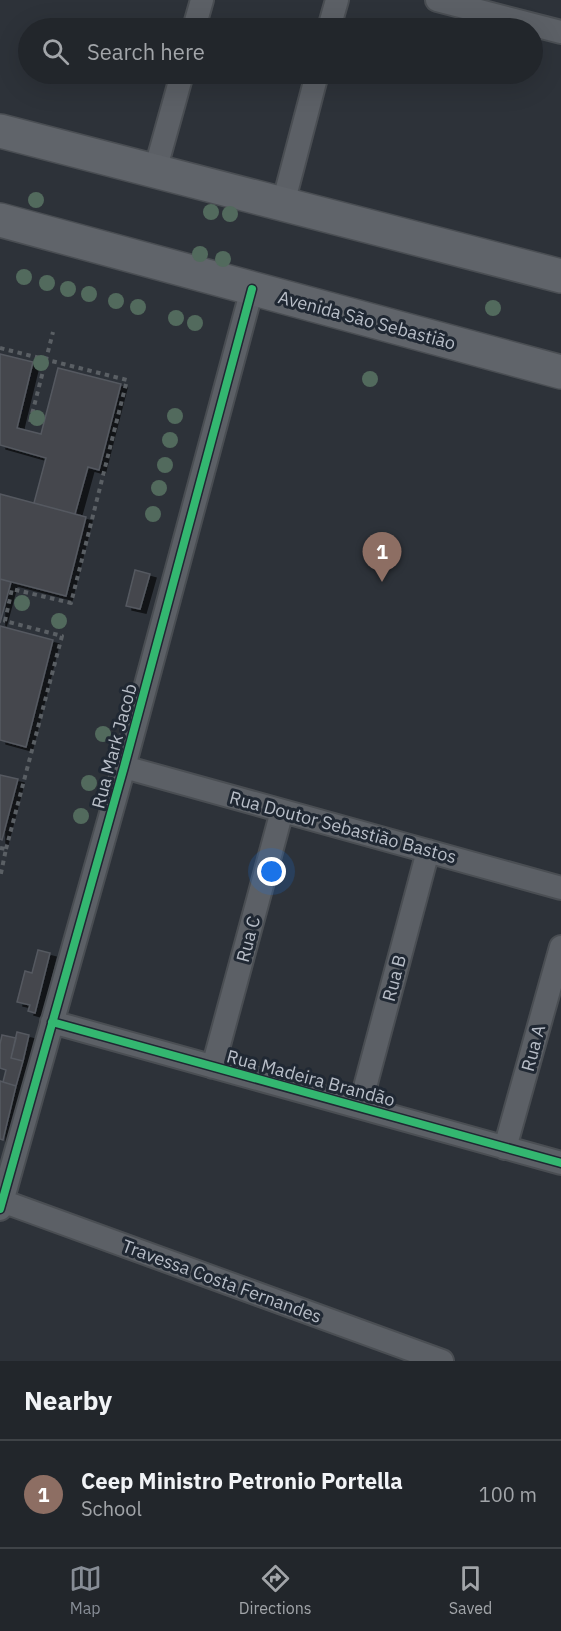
<!DOCTYPE html>
<html lang="en">
<head>
<meta charset="utf-8">
<style>
  :root { --surface:#22262b; --page:#2e3237; --text:#f1f3f6; --muted:#a2a5a9; --line:#3f4347; --accent:#878d96 }
  body { margin:0; font-family:"IBM Plex Sans",sans-serif; background:var(--page); color:var(--text) }
  .you { position:absolute; left:272px; top:872px; width:21px; height:21px; margin:-15px; border:4px solid #fff; border-radius:50%; background:#1a73e8; box-shadow:0 0 0 9px #1a73e833 }
  .badge { display:grid; place-items:center; width:39px; height:39px; border-radius:50%; background:var(--accent); color:#fff; font-size:20px; font-weight:700 }
  .pin { position:absolute; translate:-50% -50px; filter:drop-shadow(0 2px 3px #0008) }
  .pin::after { content:''; position:absolute; top:32px; width:21px; height:18px; background:inherit; clip-path:polygon(0 0,100% 0,50% 100%) }
  .list { margin:0; padding:0; list-style:none }
  h2 { display:flex; justify-content:space-between; align-items:center; height:78px; margin:0; padding:0 24px; font-size:26px }
  h2 small { font-size:20px; font-weight:400; color:var(--muted) }
  .list li { display:grid; grid-template-columns:39px 1fr auto; gap:18px; align-items:center; box-sizing:border-box; height:108px; padding:0 24px; border-top:2px solid var(--line) }
  .list b { display:block; font-size:22px; white-space:nowrap }
  .list p { margin:0; font-size:20px; white-space:nowrap; color:var(--muted) }
  .list em { font-size:20px; font-style:normal; color:var(--muted) }
  .icon { flex:none; width:33px; height:33px; fill:none; stroke:currentColor; stroke-width:2; stroke-linecap:round; stroke-linejoin:round }
  .map { position:relative; flex:none; width:561px; height:1361px; overflow:hidden }
  .search { position:absolute; background:var(--surface); box-shadow:0 6px 24px #0002; left:18px; right:18px; top:18px; height:66px; display:flex; align-items:center; gap:15px; box-sizing:border-box; padding:0 21px; border-radius:33px; color:var(--muted); font-size:22px }
  .sheet { height:186px; background:var(--surface) }
  nav { display:flex; justify-content:space-around; align-items:center; box-sizing:border-box; height:84px; border-top:2px solid var(--line); background:var(--surface); font-size:16px; color:var(--muted) }
  nav a { display:grid; justify-items:center; gap:3px }
  nav .on { color:var(--accent) }
  .map>svg:first-child { display:block }
  .building { fill:#44474d; stroke:#555960; stroke-width:1.5; filter:url(#shadow) }
  .lines { fill:none; stroke-linecap:round; stroke-linejoin:round }
  .minor-casing { stroke:#4a4e53; stroke-width:26 }
  .secondary-casing { stroke:#4a4e53; stroke-width:36 }
  .path { stroke:#5a5f64; stroke-width:4; stroke-dasharray:4.5 4.5; stroke-linecap:butt }
  .minor { stroke:#5c6066; stroke-width:22 }
  .secondary { stroke:#60646a; stroke-width:33 }
  .cycleway-casing { stroke:#202833; stroke-width:11 }
  .cycleway { stroke:#33b770; stroke-width:8 }
  .tree { fill:#526a5d }
  .labels { text-anchor:middle; dominant-baseline:central; stroke-width:6; stroke-linejoin:round; paint-order:stroke }
  .street-label { font-size:18px; fill:#b8bec8; stroke:#202833 }
</style>
</head>
<body>
<div class="map">
<svg width="561" height="1361" viewBox="0 0 561 1361">
  <defs>
    <filter id="shadow"><feDropShadow dx="6" dy="4" stdDeviation="0" flood-color="#0009"/></filter>
  </defs>
  <rect width="100%" height="100%" fill="#2d3239"/>
  <path class="building" d="M0,354L33,362L17,428L41,434L58,368L121,384L99,470L88,467L75,514L34,503L46,458L0,445Z
    M0,494L86,517L66,596L0,579Z
    M135,570L150,574L140,609L126,606Z
    M0,579L11,582L0,623Z
    M0,626L53,640L26,747L0,740Z
    M0,775L18,779L2,840L0,839Z
    M38,950L50,953L35,1013L28,1011L30,1005L17,1002L25,971L32,973Z
    M17,1032L29,1035L23,1061L11,1058Z
    M2,1035L16,1038L11,1058L23,1061L16,1086L3,1082L6,1070L0,1068V1044Z
    M0,1081L16,1086L3,1140L0,1139Z"/>
  <g class="lines">
    <defs>
      <path id="minor" d="M437,0L561,32
        M194,28L202,0
        M329,28L337,0
        M155,171L182,74
        M283,204L317,74
        M124,767L561,888
        M52,1022L561,1163
        M213,1067L282,811
        M360,1106L428,851
        M505,1148L561,947
        M2,1201L442,1361
        M0,1209L124,767L252,289"/>
      <path id="secondary" d="M0,131L561,276
        M0,220L561,372"/>
    </defs>
    <use href="#minor" class="minor-casing"/>
    <use href="#secondary" class="secondary-casing"/>
    <path class="path" d="M0,348L127,380L71,603L12,589L5,621L62,636L6,849
      M30,422L53,332
      M0,848L6,849L0,878"/>
    <use href="#minor" class="minor"/>
    <use href="#secondary" class="secondary"/>
    <defs>
      <path id="cycleway" d="M52,1022L561,1163
        M0,1209L124,767L252,289"/>
    </defs>
    <use href="#cycleway" class="cycleway-casing"/>
    <use href="#cycleway" class="cycleway"/>
  </g>
  <g class="tree">
    <circle cx="36" cy="200" r="8"/>
    <circle cx="211" cy="212" r="8"/>
    <circle cx="230" cy="214" r="8"/>
    <circle cx="200" cy="254" r="8"/>
    <circle cx="223" cy="259" r="8"/>
    <circle cx="24" cy="277" r="8"/>
    <circle cx="47" cy="283" r="8"/>
    <circle cx="68" cy="289" r="8"/>
    <circle cx="89" cy="294" r="8"/>
    <circle cx="116" cy="301" r="8"/>
    <circle cx="138" cy="307" r="8"/>
    <circle cx="493" cy="308" r="8"/>
    <circle cx="176" cy="318" r="8"/>
    <circle cx="195" cy="323" r="8"/>
    <circle cx="41" cy="363" r="8"/>
    <circle cx="370" cy="379" r="8"/>
    <circle cx="175" cy="416" r="8"/>
    <circle cx="37" cy="418" r="8"/>
    <circle cx="170" cy="440" r="8"/>
    <circle cx="165" cy="465" r="8"/>
    <circle cx="159" cy="488" r="8"/>
    <circle cx="153" cy="514" r="8"/>
    <circle cx="22" cy="603" r="8"/>
    <circle cx="59" cy="621" r="8"/>
    <circle cx="103" cy="734" r="8"/>
    <circle cx="89" cy="783" r="8"/>
    <circle cx="81" cy="816" r="8"/>
  </g>
  <g class="labels">
    <g class="street-label">
      <text transform="translate(367 320) rotate(15)">Avenida São Sebastião</text>
      <text transform="translate(114 746) rotate(-75)">Rua Mark Jacob</text>
      <text transform="translate(343 827) rotate(15)">Rua Doutor Sebastião Bastos</text>
      <text transform="translate(248 939) rotate(-75)">Rua C</text>
      <text transform="translate(394 978) rotate(-75)">Rua B</text>
      <text transform="translate(533 1048) rotate(-75)">Rua A</text>
      <text transform="translate(311 1078) rotate(15)">Rua Madeira Brandão</text>
      <text transform="translate(222 1281) rotate(20)">Travessa Costa Fernandes</text>
    </g>
  </g>
</svg>
<div class="you"></div>
<div class="pin badge" style="left:382px;top:582px;background:#8d6e63">1</div>
<div class="search"><svg class="icon" aria-label="search" viewBox="0 0 24 24"><circle cx="10" cy="10" r="6"/><path d="M15 15l6 6"/></svg>Search here</div>
</div>
<section class="sheet">
<h2>Nearby<small></small></h2>
<ul class="list">
<li><span class="badge" style="background:#8d6e63">1</span><div><b>Ceep Ministro Petronio Portella</b><p>School</p></div><em>100 m</em></li>
</ul>
</section>
<nav>
<a class="on"><svg class="icon" aria-label="map" viewBox="0 0 24 24"><path d="M3 6l6-2 6 2 6-2v14l-6 2-6-2-6 2zM9 4v14M15 6v14"/></svg>Map</a>
<a><svg class="icon" aria-label="directions" viewBox="0 0 24 24"><path d="M12 3l9 9-9 9-9-9zM9 14v-3h6M13 9l2 2-2 2"/></svg>Directions</a>
<a><svg class="icon" aria-label="saved" viewBox="0 0 24 24"><path d="M7 4h10v16l-5-4-5 4z"/></svg>Saved</a>
</nav>
</body>
</html>
